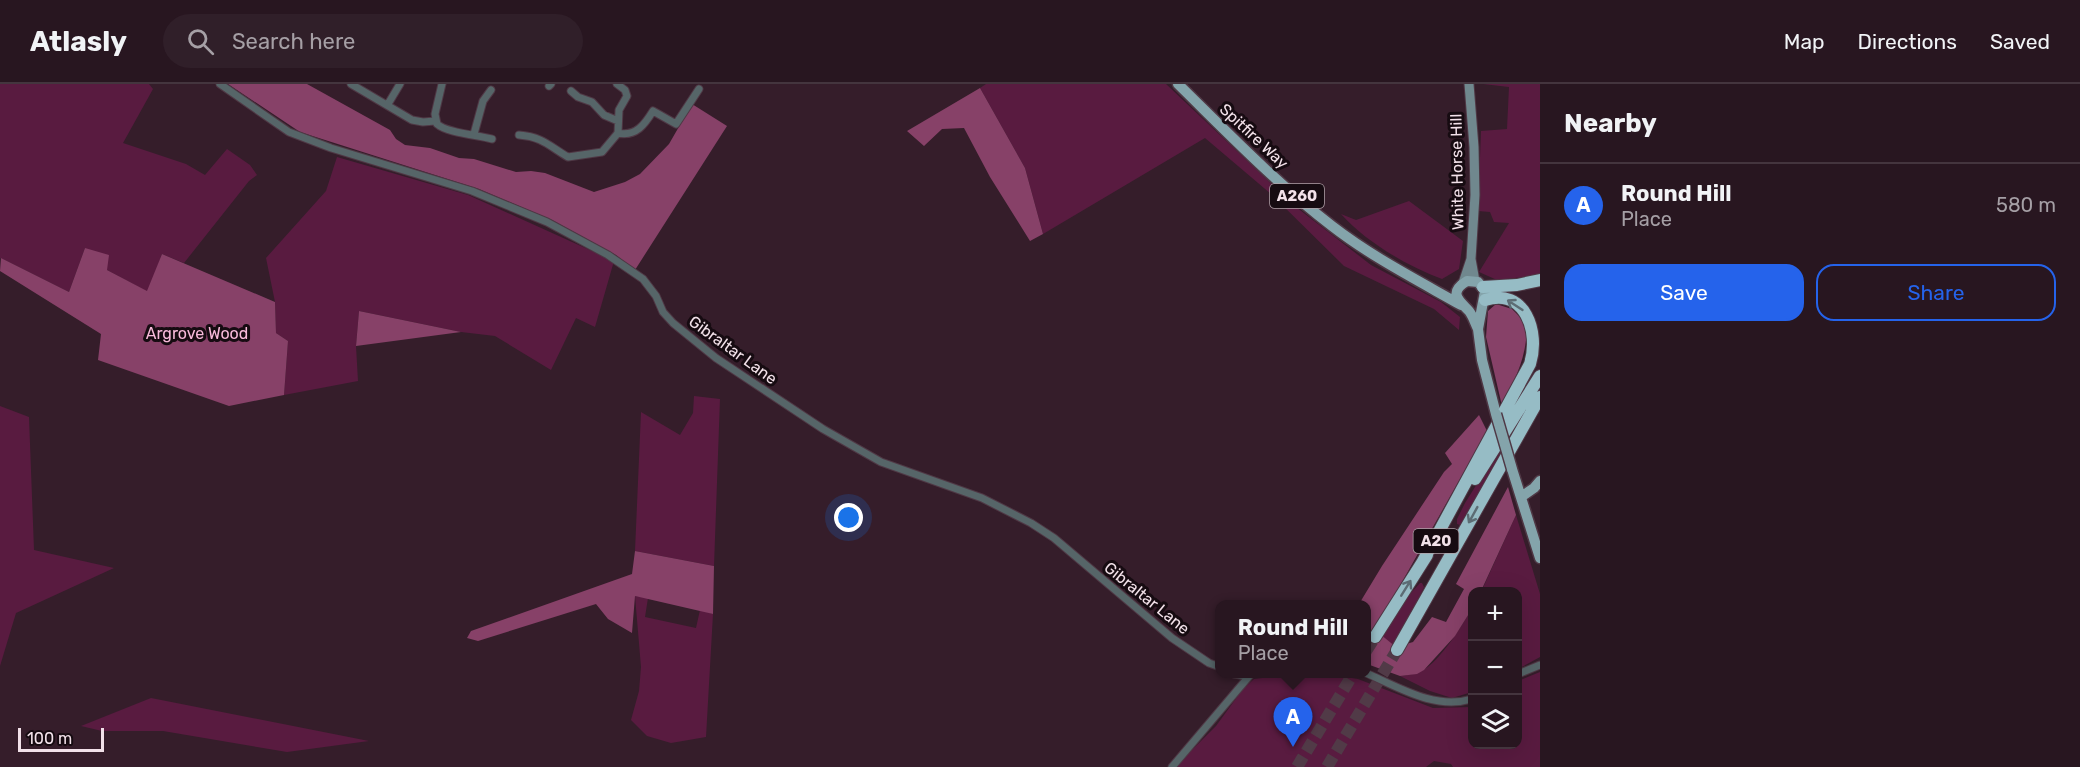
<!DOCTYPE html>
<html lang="en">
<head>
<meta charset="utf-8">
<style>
  :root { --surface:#281620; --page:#301f29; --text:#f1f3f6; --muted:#a59fa5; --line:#44353e; --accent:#2563eb }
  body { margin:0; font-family:Rubik,sans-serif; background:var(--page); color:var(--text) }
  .controls { position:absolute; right:18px; bottom:18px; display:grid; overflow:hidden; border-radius:12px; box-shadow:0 6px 24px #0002 }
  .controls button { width:54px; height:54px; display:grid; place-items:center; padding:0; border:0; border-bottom:2px solid var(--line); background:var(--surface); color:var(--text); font:30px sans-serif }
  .scale { position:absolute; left:18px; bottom:15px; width:86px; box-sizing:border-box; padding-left:6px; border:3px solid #f2e1e9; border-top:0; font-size:16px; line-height:21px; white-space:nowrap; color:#f2e1e9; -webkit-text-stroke:4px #160b11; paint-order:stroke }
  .you { position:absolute; left:849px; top:434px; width:21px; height:21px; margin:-15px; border:4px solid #fff; border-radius:50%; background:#1a73e8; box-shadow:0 0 0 9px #1a73e833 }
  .badge { display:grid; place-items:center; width:39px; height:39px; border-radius:50%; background:var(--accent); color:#fff; font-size:20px; font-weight:700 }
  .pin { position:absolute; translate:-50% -50px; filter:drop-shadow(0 2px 3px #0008) }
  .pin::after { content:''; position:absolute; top:32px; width:21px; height:18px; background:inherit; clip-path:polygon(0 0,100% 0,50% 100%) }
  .popup { position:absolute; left:1215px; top:516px; width:156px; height:78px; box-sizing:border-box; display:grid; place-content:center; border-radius:12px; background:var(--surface); filter:drop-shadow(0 2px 4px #0005); font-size:20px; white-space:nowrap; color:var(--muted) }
  .popup b { font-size:22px; color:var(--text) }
  .popup::after { content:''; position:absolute; left:50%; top:100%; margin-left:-12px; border:12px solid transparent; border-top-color:var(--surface) }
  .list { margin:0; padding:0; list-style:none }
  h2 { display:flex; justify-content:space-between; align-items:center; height:78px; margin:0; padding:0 24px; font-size:26px }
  h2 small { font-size:20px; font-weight:400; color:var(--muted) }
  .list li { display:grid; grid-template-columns:39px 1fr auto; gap:18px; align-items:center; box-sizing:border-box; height:84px; padding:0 24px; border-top:2px solid var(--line) }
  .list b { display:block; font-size:22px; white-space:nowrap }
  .list p { margin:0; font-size:20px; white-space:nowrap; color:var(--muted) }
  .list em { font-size:20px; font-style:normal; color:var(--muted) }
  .actions { display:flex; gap:12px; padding:18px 24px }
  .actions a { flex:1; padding:14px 0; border:2px solid var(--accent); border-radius:18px; text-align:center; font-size:21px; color:var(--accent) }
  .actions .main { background:var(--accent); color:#fff }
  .icon { flex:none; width:33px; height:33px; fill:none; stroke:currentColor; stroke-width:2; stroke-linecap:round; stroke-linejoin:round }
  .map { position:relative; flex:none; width:1540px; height:683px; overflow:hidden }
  header { display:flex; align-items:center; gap:36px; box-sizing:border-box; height:84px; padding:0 30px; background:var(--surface); border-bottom:2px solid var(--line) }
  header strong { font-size:28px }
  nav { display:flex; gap:33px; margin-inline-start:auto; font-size:21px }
  .search { width:420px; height:54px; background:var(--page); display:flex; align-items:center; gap:15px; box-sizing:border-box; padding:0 21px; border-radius:33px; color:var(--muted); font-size:22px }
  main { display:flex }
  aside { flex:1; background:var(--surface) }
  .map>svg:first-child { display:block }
  .green { fill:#591b40 }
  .forest { fill:#874168 }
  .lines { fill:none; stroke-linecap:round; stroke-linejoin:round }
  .highway-tunnel { stroke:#513a47; stroke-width:12; stroke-dasharray:12 6; stroke-linecap:butt }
  .street-casing { stroke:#4f3845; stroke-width:9 }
  .secondary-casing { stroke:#4f3845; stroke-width:11 }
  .primary-casing { stroke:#4f3845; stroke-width:13 }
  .highway-casing { stroke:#4f3845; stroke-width:14 }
  .street { stroke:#566568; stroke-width:7 }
  .secondary { stroke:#70888e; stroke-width:9 }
  .primary { stroke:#84a4ab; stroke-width:10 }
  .highway { stroke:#96bcc5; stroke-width:12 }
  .primary-bridge-casing { stroke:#4f3845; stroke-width:13; stroke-linecap:butt }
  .primary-bridge { stroke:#84a4ab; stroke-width:10 }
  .oneway { stroke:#5c6c74 }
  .labels { text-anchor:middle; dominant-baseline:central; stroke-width:6; stroke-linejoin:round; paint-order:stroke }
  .shield { fill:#160b11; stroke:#b0a1a8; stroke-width:1.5 }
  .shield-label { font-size:15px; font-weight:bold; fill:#f2e1e9 }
  .street-label { font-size:16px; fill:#f2e1e9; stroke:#160b11 }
  .park-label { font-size:16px; fill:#f8bada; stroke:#160b11 }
</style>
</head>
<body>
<header>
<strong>Atlasly</strong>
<div class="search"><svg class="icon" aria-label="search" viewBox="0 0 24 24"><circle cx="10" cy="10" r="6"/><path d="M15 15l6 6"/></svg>Search here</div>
<nav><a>Map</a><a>Directions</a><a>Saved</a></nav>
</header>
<main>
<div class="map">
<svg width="1540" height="683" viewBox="0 0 1540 683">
  <rect width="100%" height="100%" fill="#351d2a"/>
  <path class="green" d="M0,0H149L153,5L123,59L186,80L205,91L227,65L250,81L257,91L249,97L184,179L162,170L148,208L107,186L85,164L69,208L1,174L0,175Z
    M986,0H1166L1296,123L1371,181L1441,218L1460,233L1459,246L1434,225L1344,182L1271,110L1205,54L1043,150L1025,84L980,4Z
    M1483,0H1540V191L1497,196L1479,188L1509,139L1494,138L1490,128L1478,127L1481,47L1507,45L1509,3Z
    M337,73L468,111L614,177L595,243L576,234L551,286L495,252L461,248L359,227L356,262L358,297L284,311L288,257L276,249L275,218L266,174L326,107Z
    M1409,117L1463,157L1459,185L1442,195C1407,182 1366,158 1341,130L1356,136Z
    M1540,299V304L1468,431L1460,441L1457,440V435L1465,419Z
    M694,312L720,315L714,482L635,467L641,328L680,351L693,329Z
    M0,322L29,333L34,466L114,484L16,529L0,582Z
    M1516,431L1540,510V573L1518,585V508H1481Z
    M1420,499H1422L1424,503L1396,563L1381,552L1407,513Z
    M635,512L648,514L645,533L696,544L700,526L713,530L706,653L671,659L647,652L631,636L639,607L641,583Z
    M1472,523V608L1452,614L1430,607L1400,592C1408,591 1416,590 1423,586C1439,578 1464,540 1472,523Z
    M1540,588V683H1453L1451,680L1434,677L1426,683H1175L1216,642L1243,605L1254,595L1292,590H1329L1358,595L1433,624L1472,623V660H1518V597Z
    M151,614L369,657L287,668L163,647H102L81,642Z"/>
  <path class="forest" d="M228,0H307L390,46L396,55L405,61L430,64L459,74L474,75L516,88L531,87L545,89L594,108L625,98L640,90L669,60L692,20L727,42L635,186L616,171L552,136L479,105L300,48Z
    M980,4L1025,84L1043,150L1030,157L990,93L964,44L942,45L924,62L907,47Z
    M85,164L109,171L107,186L147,207L162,170L275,218L276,249L288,257L284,311L229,322L98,276L101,250L0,187L1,174L69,208Z
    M1496,220L1512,225L1527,240C1527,273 1516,293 1502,322L1486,253L1488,227Z
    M359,227L461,248L356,262Z
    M1479,331L1487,347L1375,546L1396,563L1413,558L1432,533L1446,538L1464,505L1456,500L1508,403L1516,431L1481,507L1472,508V523L1470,528L1455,552L1424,586L1417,590L1400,592L1367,580L1366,520H1359L1382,482L1444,388L1452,380L1445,369Z
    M635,467L714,482L713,530L635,512L632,549L608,535L596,520L478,557L467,554L471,547L632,490Z"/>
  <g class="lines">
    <path class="highway-tunnel" d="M1366,567L1375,553
      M1297,683L1353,590
      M1327,683L1397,566"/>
    <defs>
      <path id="street" d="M220,0L289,48L331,64L472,107L547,138L608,171L643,195L656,212L663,228L673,239L716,274L823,345L881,378L982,414L1031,439L1054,454L1172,554L1209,579L1220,583
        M351,0L412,36L423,38L435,37
        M442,0L435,30L437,40C447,49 477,51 492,55
        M549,2L551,0
        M571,7L578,13L592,18L604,31L618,37
        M388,20L400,0
        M618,49C636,53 645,40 653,27L676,40L699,5
        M474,50L483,17L491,6
        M519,51C543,53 549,62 568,73L602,68L618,49L619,26L627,12L625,6L617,0
        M1366,589C1400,604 1435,626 1472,615
        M1234,590L1247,592
        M1518,590L1540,581
        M1172,683L1251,590"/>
      <path id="secondary" d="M1469,0L1474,63L1475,111L1471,175L1475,197
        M1463,199L1471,175"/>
      <path id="primary" d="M1178,0C1228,49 1277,100 1332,142C1372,173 1417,196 1461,221
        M1478,245C1475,239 1473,232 1469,227C1460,217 1447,209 1467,197L1478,198L1485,207L1478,245L1482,276L1496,330
        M1512,385L1540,474
        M1521,413L1534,404L1540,397"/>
      <path id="highway" d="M1483,203L1517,201L1540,196
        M1475,395L1540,292
        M1423,477L1530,280C1540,248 1525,203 1485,216
        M1375,553L1427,471
        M1397,566L1540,313"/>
    </defs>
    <use href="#street" class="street-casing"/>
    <use href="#secondary" class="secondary-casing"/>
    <use href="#primary" class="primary-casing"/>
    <use href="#highway" class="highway-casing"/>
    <use href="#street" class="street"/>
    <use href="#secondary" class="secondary"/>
    <use href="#primary" class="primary"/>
    <use href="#highway" class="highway"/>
    <defs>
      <path id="primary-bridge" d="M1496,330L1512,385"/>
    </defs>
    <use href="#primary-bridge" class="primary-bridge-casing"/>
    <use href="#primary-bridge" class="primary-bridge"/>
  </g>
  <defs><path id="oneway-shaft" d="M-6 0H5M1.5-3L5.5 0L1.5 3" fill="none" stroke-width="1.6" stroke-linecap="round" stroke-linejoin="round" transform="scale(1.5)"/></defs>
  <g class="oneway">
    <use href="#oneway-shaft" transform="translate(1515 221) rotate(-147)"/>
    <use href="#oneway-shaft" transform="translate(1473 431) rotate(119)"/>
    <use href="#oneway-shaft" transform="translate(1406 504) rotate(-58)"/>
  </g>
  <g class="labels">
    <g class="shield">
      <rect x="1270" y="100" width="54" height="24" rx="4.5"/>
      <rect x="1413.5" y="445" width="45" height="24" rx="4.5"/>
    </g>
    <g class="shield-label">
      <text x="1297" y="112">A260</text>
      <text x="1436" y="457">A20</text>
    </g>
    <g class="street-label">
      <text transform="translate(1254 52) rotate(43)">Spitfire Way</text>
      <text transform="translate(1457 88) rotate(-91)">White Horse Hill</text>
      <text transform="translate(733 266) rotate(36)">Gibraltar Lane</text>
      <text transform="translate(1147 514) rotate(39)">Gibraltar Lane</text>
    </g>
    <g class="park-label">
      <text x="197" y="249">Argrove Wood</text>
    </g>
  </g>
</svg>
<div class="controls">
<button>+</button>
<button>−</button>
<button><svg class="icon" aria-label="layers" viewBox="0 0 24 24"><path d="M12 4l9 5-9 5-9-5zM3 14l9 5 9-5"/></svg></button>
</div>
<div class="scale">100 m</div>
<div class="you"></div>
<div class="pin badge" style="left:1293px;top:663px">A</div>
<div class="popup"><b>Round Hill</b>Place</div>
</div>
<aside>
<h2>Nearby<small></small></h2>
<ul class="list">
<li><span class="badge">A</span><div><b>Round Hill</b><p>Place</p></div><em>580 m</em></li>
</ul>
<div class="actions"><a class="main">Save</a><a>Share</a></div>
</aside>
</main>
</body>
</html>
